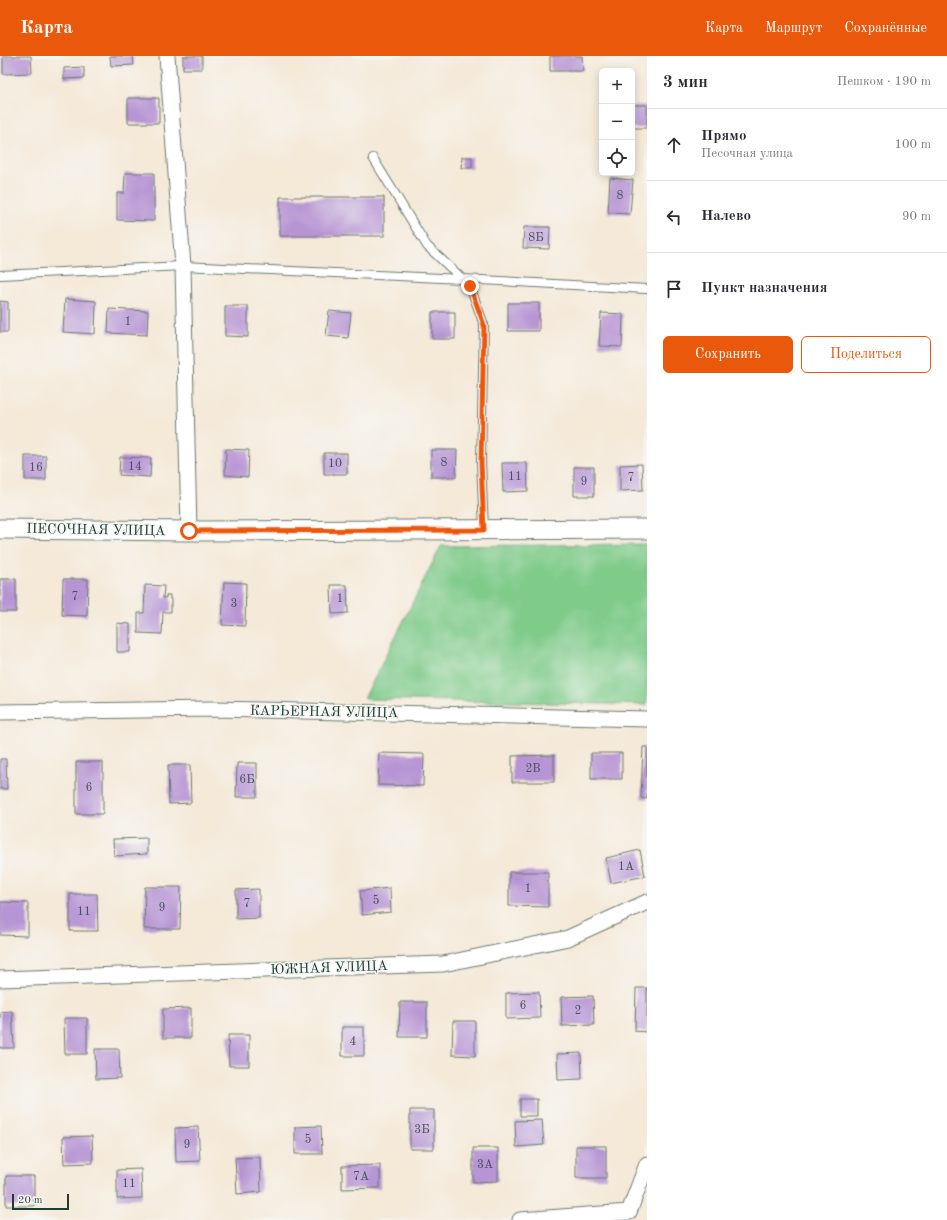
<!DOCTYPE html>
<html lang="ru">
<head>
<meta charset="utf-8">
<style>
  :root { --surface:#fff; --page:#f2f2f3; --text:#2b2b33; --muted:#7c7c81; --line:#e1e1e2; --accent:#ea580c }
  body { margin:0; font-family:"Old Standard TT",serif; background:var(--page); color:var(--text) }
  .controls { position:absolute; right:12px; top:12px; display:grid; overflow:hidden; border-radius:6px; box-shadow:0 2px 10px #0003 }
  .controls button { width:36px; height:36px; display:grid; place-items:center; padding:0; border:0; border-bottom:1px solid var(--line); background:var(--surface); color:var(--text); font:20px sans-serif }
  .scale { position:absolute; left:12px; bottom:10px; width:57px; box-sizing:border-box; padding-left:4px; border:2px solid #1f3d34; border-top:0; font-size:11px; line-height:14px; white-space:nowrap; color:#1f3d34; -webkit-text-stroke:3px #f6f6f2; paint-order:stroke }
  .stop { position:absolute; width:12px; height:12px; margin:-9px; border:3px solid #ea580c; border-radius:50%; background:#fff }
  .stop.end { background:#ea580c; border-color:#fff; box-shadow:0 1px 4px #0008 }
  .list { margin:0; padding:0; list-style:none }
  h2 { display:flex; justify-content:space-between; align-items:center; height:52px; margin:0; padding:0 16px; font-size:17px }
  h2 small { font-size:13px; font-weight:400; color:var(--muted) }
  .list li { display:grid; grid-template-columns:26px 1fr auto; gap:12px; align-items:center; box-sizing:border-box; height:72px; padding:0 16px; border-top:1px solid var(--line) }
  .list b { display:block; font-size:15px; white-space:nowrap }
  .list p { margin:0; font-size:13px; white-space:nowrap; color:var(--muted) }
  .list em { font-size:13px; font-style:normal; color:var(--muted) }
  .actions { display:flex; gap:8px; padding:12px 16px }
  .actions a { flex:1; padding:9px 0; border:1px solid var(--accent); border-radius:6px; text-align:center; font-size:14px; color:var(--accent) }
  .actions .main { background:var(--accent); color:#fff }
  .icon { flex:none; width:22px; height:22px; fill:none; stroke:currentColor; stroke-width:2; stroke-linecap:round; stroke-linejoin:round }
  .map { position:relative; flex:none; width:647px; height:1164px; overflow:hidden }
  header { display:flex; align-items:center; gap:24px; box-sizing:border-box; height:56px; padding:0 20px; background:var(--accent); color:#fff }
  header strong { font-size:19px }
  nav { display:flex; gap:22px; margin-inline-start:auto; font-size:14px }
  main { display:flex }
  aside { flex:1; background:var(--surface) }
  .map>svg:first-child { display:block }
  .green { fill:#7fcb8a; stroke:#4f845f }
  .building { fill:#b795d4 }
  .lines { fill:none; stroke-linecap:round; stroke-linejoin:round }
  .service-casing { stroke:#6a796d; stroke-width:10 }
  .minor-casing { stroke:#6a796d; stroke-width:17 }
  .tertiary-casing { stroke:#6a796d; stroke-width:21 }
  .service { stroke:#fff; stroke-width:8 }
  .minor { stroke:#fff; stroke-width:15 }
  .tertiary { stroke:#fff; stroke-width:19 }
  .route { stroke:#ea580c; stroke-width:5 }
  .labels { text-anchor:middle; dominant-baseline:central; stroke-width:3; stroke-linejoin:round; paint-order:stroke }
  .number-label { font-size:12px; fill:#45535c }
  .street-label { font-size:14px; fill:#1f3d34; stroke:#f6f6f2 }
</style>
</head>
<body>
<header>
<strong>Карта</strong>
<nav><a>Карта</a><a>Маршрут</a><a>Сохранённые</a></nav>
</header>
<main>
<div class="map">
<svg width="647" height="1164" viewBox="0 0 647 1164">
  <rect width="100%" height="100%" fill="#f6f6f2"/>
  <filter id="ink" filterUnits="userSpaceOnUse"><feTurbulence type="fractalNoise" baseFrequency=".025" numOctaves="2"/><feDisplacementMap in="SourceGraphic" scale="8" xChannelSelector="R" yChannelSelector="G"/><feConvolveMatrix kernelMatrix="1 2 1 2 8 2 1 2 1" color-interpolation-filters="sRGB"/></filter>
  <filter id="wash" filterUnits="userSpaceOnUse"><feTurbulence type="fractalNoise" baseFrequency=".012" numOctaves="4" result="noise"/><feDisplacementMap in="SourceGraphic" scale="16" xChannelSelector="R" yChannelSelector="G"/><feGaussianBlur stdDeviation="0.9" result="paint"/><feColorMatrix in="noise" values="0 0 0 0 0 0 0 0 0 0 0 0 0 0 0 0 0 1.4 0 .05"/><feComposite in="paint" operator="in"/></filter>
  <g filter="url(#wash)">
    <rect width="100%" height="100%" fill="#f5e9d8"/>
    <path class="green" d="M647,488V649L364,643L441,490Z"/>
    <g id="blocks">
      <path class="building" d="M3,0H31L32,17L3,18Z
        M110,0H133L134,9L111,10Z
        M183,0H202V13H183Z
        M550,0H582L583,15H550Z
        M84,11V22L64,23V12Z
        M128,42H159V67H128Z
        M632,49H647V72H632Z
        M462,101H472V112H461Z
        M125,117H154V165L117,164V137H124Z
        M610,122L633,124L630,158L608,157Z
        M280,141H384V180H280Z
        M524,171H550L549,193L523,192Z
        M65,243L96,245L95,278L63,276Z
        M0,245L8,246V276H0Z
        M508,247H539V275H508Z
        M225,250H248V281L225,280Z
        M109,253L148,255L147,279L108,277Z
        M329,255L351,257L348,282L326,280Z
        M432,256H455V283H432Z
        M601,257L623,258L622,291L599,290Z
        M226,393L249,394L248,421L225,419Z
        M431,394H457L456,421H431Z
        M324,397H347V418H324Z
        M25,400H46V424H25Z
        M120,401L151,402L150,421L119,419Z
        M502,407H527L528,435L503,436Z
        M642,408L643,434L620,435V409Z
        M574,411H594V440H574Z
        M0,523H16V556H0Z
        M63,523H88L87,560L62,559Z
        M224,526L246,527L245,570L222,569Z
        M145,529L164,530L163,542H166V539H170V543H171V556H163L162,578L138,577V557H144Z
        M331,529H347L348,557L332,558Z
        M117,567L130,568V596H117Z
        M643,691H647V743L641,742Z
        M379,697L424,698L423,730L378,729Z
        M591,697H622V723H591Z
        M554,699V726H512V700Z
        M0,703H6L7,733H0Z
        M76,706H103V758H76Z
        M237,707H257V741H236Z
        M168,709H190L191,747L169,748Z
        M147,782V798L114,800L113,783Z
        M640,794L645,820L611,827L606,802Z
        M509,816H548V851L509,850Z
        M145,831H181L180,873H144Z
        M390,832L391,856L362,859L360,835Z
        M259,833V862L236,863V834Z
        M70,838H97L98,875H70Z
        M0,846L28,847V880L0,879Z
        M636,932H647V976L635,975Z
        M539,936L540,962L506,963V937Z
        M593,940L594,969L562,970L561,941Z
        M400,946H427V981H399Z
        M191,952V982H163V953Z
        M12,955L14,992H0V956Z
        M64,962H87V998H65Z
        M453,965H475V1000L452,999Z
        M342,971H364V1000H342Z
        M228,979H249V1010H229Z
        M95,993H119L120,1022L96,1023Z
        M581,997L582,1023L558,1024L557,998Z
        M520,1043H537V1060H520Z
        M410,1054H434V1093H410Z
        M542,1064L544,1089L516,1091L515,1065Z
        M321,1070L322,1098H295V1071Z
        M198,1071L200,1105L176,1106L175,1072Z
        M92,1080L93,1107L64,1108L63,1081Z
        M576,1090H606V1122H576Z
        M473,1092H498V1125L473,1126Z
        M260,1101L261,1136L237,1138L235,1102Z
        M380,1109V1132L342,1133V1110Z
        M141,1113L142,1142L117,1143V1114Z
        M6,1120H34V1150H6Z"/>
    </g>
  </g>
  <g filter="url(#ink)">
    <use href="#blocks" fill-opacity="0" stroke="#6a796d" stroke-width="1"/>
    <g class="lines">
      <defs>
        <path id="service" d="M373,102L427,190L470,230L484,269L481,405L484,474
          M0,219L183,210L462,223L647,233"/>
        <path id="minor" d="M167,0L183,210L189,475
          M0,656L213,653L647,663
          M0,923L443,908L568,882L647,846
          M520,1164L629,1156L647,1108"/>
        <path id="tertiary" d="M0,473L189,475L647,473"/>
      </defs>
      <use href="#service" class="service-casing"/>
      <use href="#minor" class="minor-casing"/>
      <use href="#tertiary" class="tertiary-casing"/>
      <use href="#service" class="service"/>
      <use href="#minor" class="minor"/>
      <use href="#tertiary" class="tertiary"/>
    </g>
  </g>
  <g class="lines" filter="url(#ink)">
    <path class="route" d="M189,475L484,474L481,406L484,269L470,230"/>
  </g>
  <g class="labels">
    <g class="number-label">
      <text x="620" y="140">8</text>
      <text x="536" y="182">8Б</text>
      <text x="128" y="266">1</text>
      <text x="444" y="407">8</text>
      <text x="335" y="408">10</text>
      <text x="135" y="411">14</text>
      <text x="36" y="412">16</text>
      <text x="515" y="421">11</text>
      <text x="631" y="422">7</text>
      <text x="584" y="426">9</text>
      <text x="75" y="541">7</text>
      <text x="340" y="543">1</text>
      <text x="234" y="548">3</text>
      <text x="533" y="713">2В</text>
      <text x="247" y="724">6Б</text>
      <text x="89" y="732">6</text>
      <text x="626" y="811">1А</text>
      <text x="528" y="833">1</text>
      <text x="376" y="845">5</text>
      <text x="247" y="848">7</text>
      <text x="162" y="852">9</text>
      <text x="84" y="856">11</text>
      <text x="523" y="950">6</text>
      <text x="578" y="955">2</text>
      <text x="353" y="986">4</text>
      <text x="422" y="1074">3Б</text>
      <text x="308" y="1084">5</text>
      <text x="187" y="1089">9</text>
      <text x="485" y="1109">3А</text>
      <text x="361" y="1121">7А</text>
      <text x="129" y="1128">11</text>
    </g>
    <g class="street-label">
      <text transform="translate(96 474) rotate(1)">ПЕСОЧНАЯ УЛИЦА</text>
      <text transform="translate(324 656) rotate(1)">КАРЬЕРНАЯ УЛИЦА</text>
      <text transform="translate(329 912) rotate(-2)">ЮЖНАЯ УЛИЦА</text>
    </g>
  </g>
</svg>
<div class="controls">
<button>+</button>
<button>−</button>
<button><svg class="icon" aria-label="locate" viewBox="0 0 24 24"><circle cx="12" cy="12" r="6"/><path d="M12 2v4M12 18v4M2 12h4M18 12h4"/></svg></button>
</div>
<div class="scale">20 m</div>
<div class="stop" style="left:189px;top:475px"></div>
<div class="stop end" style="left:470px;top:230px"></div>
</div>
<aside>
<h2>3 мин<small>Пешком · 190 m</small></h2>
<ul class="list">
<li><svg class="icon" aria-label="ahead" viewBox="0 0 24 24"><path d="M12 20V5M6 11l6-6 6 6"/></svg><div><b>Прямо</b><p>Песочная улица</p></div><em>100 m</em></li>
<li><svg class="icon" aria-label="left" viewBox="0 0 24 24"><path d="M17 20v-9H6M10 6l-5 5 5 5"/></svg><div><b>Налево</b></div><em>90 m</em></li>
<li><svg class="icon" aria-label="arrive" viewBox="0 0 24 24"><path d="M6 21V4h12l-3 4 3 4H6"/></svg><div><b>Пункт назначения</b></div></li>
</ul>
<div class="actions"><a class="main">Сохранить</a><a>Поделиться</a></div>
</aside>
</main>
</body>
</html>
